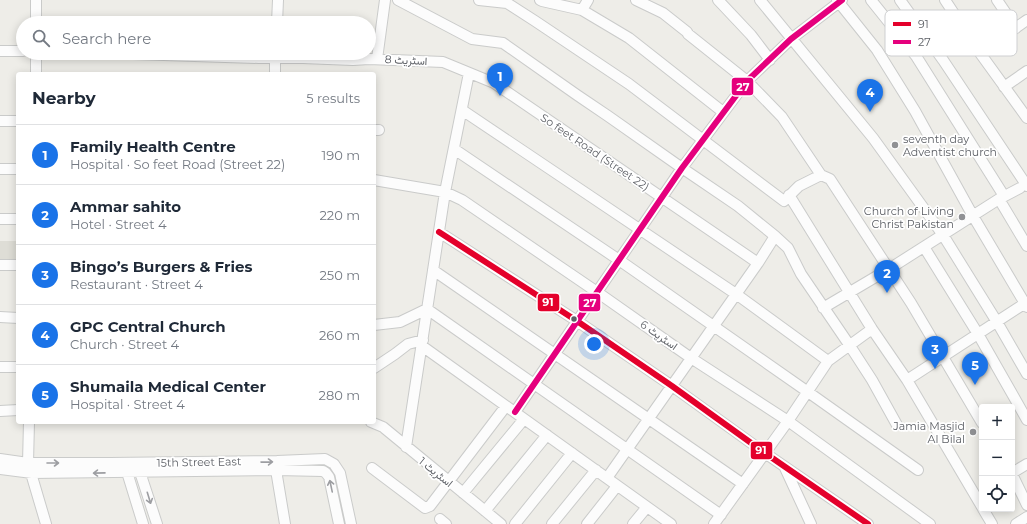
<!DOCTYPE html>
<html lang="en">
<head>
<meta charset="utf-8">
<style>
  :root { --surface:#fff; --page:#f2f2f3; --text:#1f2937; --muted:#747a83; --line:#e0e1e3; --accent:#1a73e8 }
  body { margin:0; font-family:Montserrat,Vazirmatn,sans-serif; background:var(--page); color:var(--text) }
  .controls { position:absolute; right:12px; bottom:12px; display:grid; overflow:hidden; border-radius:4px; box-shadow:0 2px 10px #0003 }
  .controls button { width:36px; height:36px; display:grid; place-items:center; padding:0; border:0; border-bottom:1px solid var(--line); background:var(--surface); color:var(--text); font:20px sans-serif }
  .you { position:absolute; left:594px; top:344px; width:14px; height:14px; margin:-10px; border:3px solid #fff; border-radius:50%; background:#1a73e8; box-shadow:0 0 0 6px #1a73e833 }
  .badge { display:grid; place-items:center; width:26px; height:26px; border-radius:50%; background:var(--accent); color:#fff; font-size:13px; font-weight:700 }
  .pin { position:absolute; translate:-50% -33px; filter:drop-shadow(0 1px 2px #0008) }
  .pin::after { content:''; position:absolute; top:21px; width:14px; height:12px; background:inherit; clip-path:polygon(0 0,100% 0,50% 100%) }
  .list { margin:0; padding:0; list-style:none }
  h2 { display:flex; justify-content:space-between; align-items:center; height:52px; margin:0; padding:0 16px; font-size:17px }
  h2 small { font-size:13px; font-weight:400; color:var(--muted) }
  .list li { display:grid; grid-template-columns:26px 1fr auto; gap:12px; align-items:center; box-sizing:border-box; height:60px; padding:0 16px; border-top:1px solid var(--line) }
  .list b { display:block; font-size:15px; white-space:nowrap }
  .list p { margin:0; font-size:13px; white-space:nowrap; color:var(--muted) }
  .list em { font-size:13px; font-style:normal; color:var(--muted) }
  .icon { flex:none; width:22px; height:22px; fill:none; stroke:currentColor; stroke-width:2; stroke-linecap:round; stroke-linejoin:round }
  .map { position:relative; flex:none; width:1027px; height:524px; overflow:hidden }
  .search { position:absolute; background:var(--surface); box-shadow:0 2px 10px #0003; left:16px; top:16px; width:360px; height:44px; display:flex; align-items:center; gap:10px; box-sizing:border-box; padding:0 14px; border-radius:22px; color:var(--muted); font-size:15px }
  .panel { position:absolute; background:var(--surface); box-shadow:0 2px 10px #0003; left:16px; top:72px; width:360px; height:352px; border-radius:4px }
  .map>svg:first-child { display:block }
  .education { fill:#deddd6 }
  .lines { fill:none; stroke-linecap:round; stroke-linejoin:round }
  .minor-casing { stroke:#cacbca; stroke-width:12 }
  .minor { stroke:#fcfcfc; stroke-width:10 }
  .bus-1-casing { stroke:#fff; stroke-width:9 }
  .bus-2-casing { stroke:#fff; stroke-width:9 }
  .bus-1 { stroke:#e4002b; stroke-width:6 }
  .bus-2 { stroke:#e5007d; stroke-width:6 }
  .oneway { stroke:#9d9ea2 }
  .poi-dot { fill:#909194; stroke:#fff; stroke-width:1.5 }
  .bus-dot { fill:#5d6066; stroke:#fff; stroke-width:1.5 }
  .labels { text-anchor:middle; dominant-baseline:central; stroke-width:3.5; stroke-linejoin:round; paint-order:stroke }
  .street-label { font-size:11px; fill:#5d6066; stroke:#fff }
  .poi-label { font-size:11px; fill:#5d6066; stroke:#fff; text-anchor:end }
  .key { fill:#fff; stroke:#cecfd1; stroke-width:1 }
  .key-label { font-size:11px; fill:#5d6066 }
  .line-badge { stroke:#fff; stroke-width:1.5 }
  .badge-label { font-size:11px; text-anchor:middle; font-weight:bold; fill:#fff }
</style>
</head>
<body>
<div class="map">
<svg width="1027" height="524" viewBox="0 0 1027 524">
  <rect width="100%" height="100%" fill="#eeede8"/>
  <path class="education" d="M0,241H17V261L0,262Z"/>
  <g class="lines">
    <defs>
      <path id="minor" d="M36,0V23
        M398,0L472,39L503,43L577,95L608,116L682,168L738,206L775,236L788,248L801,274L850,346L872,380L897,425
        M479,0L507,3L535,21L629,84L784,201L799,186L821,175
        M540,0L542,1L582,10L629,38L723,112
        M636,0L663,13L687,32L688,34L747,81L782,117L821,175
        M718,0L751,35L770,60
        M760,0L873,138L943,235L997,322L1027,374
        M837,0L877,50L915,111L973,216L1027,307
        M871,0L916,56L1004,196
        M900,0L943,60L1027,186
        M945,0L980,53L1027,118
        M997,0L1016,28
        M582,10L588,0
        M277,23L278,0
        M0,51H23
        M102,53L259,58H303L353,60L369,59L443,62L494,83L758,263
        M980,53L1027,20
        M377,59L385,0
        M36,74V53
        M275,74V53
        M1004,87L1027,71
        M462,110L736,294L828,361
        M0,121H18
        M374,130H379
        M454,149L619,260L808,392L918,470
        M0,169H18
        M821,175L830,179L911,303L982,423
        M374,180L445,192L462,200L597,292L691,358L788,421L930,524
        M789,195L872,329L907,380L982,507
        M999,199L1027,246
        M0,219H18
        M439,232L577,321L672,386L765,453L868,524
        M924,247L978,334L1027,420
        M0,265H18
        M433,270L743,484
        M823,308L889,269L999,199L1020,188
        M0,317L18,318
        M374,325L400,322L427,309L721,515
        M422,346L671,524
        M0,367H18
        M374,368L395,354L408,344L423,340
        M907,380L1027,302
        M0,411L18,410
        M515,412L682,168L747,81L791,39L842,0
        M29,422L28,463L46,524
        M371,422L383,427L501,524
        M406,447L445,192L469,73
        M0,459L28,463H110L277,461L325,459L334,464L340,473L351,524
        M372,468L425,508L430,506L506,406
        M785,468L811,524
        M0,469L32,473L276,470L323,471L326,473L329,477L339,524
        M276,470L285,524
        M127,472L143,524
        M140,472L157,524
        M1012,473L1027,464
        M1012,474L1027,505
        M607,478L758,263L775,236
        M463,493L524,419
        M983,509L992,524
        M485,511L547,435
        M440,519L446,524
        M515,524L572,453
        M552,524L596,470
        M587,524L617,486
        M633,524L647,507
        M714,524L788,421L828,361L872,329
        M1016,524L1027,517"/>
    </defs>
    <use href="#minor" class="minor-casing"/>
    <use href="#minor" class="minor"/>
    <defs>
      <path id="bus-1" d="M439,232L577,321L672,386L765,453L868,524"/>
      <path id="bus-2" d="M515,412L682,168L747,81L791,39L842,0"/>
    </defs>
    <use href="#bus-1" class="bus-1-casing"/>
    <use href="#bus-2" class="bus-2-casing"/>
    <use href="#bus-1" class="bus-1"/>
    <use href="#bus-2" class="bus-2"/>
  </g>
  <defs><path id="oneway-shaft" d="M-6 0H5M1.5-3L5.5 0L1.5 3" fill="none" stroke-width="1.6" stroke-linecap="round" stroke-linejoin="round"/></defs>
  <g class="oneway">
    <use href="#oneway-shaft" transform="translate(267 462) rotate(-1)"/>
    <use href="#oneway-shaft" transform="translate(53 463)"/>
    <use href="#oneway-shaft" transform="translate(99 473) rotate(179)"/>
    <use href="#oneway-shaft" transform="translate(331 486) rotate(-102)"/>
    <use href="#oneway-shaft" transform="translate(149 498) rotate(73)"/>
  </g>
  <g class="poi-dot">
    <circle cx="895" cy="145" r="4"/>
    <circle cx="962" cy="217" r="4"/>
    <circle cx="973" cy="432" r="4"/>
  </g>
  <circle class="bus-dot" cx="574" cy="319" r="3.5"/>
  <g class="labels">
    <g class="street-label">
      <text transform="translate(406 60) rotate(3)">اسٹریٹ 8</text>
      <text transform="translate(595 152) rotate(34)">So feet Road (Street 22)</text>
      <text transform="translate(659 335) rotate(35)">اسٹریٹ 6</text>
      <text transform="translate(199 462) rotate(-1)">15th Street East</text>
      <text transform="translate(436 472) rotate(39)">اسٹریٹ 1</text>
    </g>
    <g class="poi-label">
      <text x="903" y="139" text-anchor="start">seventh day<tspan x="903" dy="13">Adventist church</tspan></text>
      <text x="954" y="211">Church of Living<tspan x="954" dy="13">Christ Pakistan</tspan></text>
      <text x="965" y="426">Jamia Masjid<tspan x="965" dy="13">Al Bilal</tspan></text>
    </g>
  </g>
  <rect x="885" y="10" width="132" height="46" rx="6" class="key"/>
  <rect x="893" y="22" width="18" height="4" fill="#e4002b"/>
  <rect x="893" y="40" width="18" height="4" fill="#e5007d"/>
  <g class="key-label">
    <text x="918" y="28">91</text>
    <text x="918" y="46">27</text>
  </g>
  <g class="line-badge">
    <rect x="731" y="77" width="23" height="19" rx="4" fill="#e5007d"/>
    <rect x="537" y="293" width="23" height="19" rx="4" fill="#e4002b"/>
    <rect x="578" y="293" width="23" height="19" rx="4" fill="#e5007d"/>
    <rect x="750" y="441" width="23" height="19" rx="4" fill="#e4002b"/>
  </g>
  <g class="badge-label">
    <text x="743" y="91">27</text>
    <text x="548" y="306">91</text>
    <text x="590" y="307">27</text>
    <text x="761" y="454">91</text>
  </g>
</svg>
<div class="controls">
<button>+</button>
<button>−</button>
<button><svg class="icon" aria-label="locate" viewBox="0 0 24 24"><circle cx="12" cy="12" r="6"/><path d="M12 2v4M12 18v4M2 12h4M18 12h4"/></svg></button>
</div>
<div class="you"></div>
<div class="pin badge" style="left:500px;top:96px">1</div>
<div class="pin badge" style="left:887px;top:293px">2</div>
<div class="pin badge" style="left:935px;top:369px">3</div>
<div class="pin badge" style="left:870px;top:112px">4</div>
<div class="pin badge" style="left:975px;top:385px">5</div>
<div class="search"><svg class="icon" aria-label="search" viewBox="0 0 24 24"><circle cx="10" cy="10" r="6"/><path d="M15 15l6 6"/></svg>Search here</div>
<section class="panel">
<h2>Nearby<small>5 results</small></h2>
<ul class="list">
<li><span class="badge">1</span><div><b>Family Health Centre</b><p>Hospital · So feet Road (Street 22)</p></div><em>190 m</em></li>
<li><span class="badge">2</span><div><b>Ammar sahito</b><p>Hotel · Street 4</p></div><em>220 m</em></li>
<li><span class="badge">3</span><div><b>Bingo’s Burgers &amp; Fries</b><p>Restaurant · Street 4</p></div><em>250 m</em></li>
<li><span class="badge">4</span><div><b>GPC Central Church</b><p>Church · Street 4</p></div><em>260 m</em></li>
<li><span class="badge">5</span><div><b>Shumaila Medical Center</b><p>Hospital · Street 4</p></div><em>280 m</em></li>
</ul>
</section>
</div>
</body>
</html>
